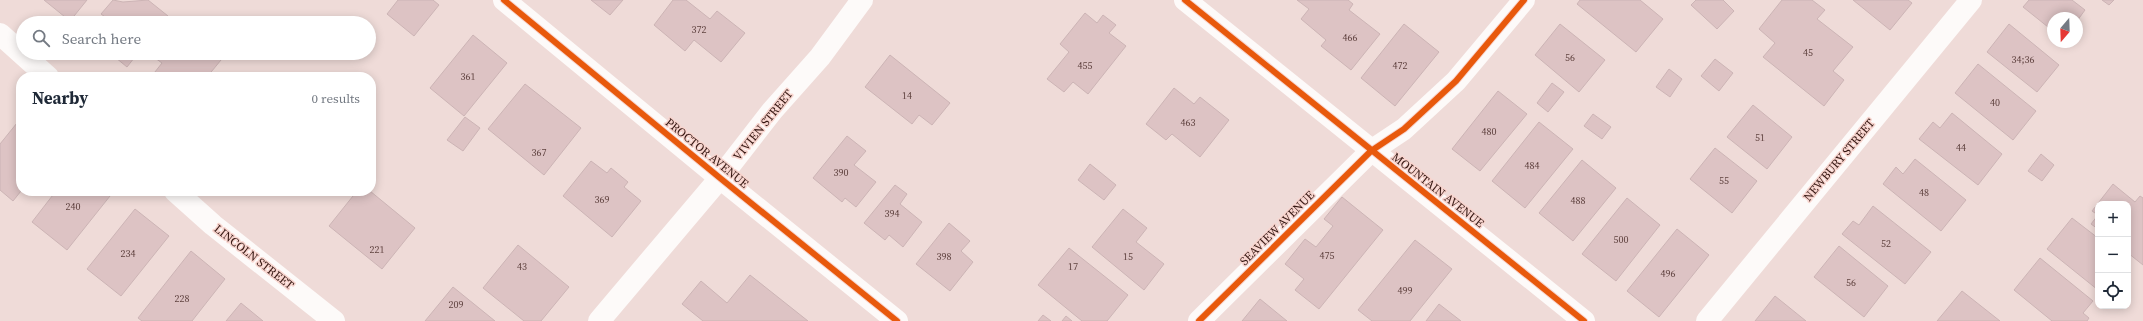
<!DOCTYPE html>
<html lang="en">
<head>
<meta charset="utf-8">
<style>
  :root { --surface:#fff; --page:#f6f6f7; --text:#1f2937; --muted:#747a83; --line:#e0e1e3 }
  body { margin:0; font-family:"Source Serif 4",serif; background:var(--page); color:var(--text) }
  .controls { position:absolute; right:12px; bottom:12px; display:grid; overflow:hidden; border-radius:8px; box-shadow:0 2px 10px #0003 }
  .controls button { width:36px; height:36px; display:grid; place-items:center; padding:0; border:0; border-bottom:1px solid var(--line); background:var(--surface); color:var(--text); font:20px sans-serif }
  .compass { position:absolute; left:2047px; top:12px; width:36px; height:36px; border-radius:50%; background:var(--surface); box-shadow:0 2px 10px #0003; rotate:199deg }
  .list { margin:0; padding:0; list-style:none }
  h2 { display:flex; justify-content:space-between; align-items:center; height:52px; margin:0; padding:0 16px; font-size:17px }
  h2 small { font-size:13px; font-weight:400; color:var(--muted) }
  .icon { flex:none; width:22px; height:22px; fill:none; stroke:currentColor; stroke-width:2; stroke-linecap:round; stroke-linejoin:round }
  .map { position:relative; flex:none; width:2143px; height:321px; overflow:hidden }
  .search { position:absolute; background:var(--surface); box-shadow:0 2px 10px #0003; left:16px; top:16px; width:360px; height:44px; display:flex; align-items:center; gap:10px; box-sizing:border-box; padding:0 14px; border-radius:22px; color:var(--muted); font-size:15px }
  .panel { position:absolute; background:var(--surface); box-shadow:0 2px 10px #0003; left:16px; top:72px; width:360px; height:124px; border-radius:16px }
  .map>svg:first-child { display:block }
  .building { fill:#ddc3c4; stroke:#ccb4b5 }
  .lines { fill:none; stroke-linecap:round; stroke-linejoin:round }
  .minor { stroke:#fdfaf9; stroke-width:22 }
  .tertiary { stroke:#fdfaf9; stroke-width:22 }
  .cycleway-casing { stroke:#f8d5cf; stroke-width:8 }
  .cycleway { stroke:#e8590c; stroke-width:6 }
  .labels { text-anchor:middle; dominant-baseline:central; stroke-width:3; stroke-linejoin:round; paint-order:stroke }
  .number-label { font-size:10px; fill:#604340 }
  .street-label { font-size:12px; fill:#351712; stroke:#f8d5cf }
</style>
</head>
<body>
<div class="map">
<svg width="2143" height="321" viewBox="0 0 2143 321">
  <rect width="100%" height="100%" fill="#efdbd8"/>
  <path class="building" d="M44,0H87L70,21Z
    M113,0L123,2L148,0L168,16L162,23H105L108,19L101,14Z
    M398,0H433L439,5L414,36L387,14Z
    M591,0H623L610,15Z
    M673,0H686L710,19L717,11L745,33L721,62L694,40L685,51L654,25Z
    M1297,0H1348L1353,4L1349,10L1380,34L1351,70L1321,46L1326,40L1301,19L1309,9Z
    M1580,0H1640L1663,19L1636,52L1577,4Z
    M1696,0H1723L1734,11L1717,29L1691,5Z
    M1782,0H1812L1825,10L1817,19L1853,47L1833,71L1844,80L1824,106L1763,57L1775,43L1759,29Z
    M1853,0H1908L1912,3L1890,30Z
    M2029,0H2072L2085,10L2077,21V18H2053V31L2023,7Z
    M2102,0H2114L2109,5Z
    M1085,13L1097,23L1103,15L1116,25L1109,33L1126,46L1088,94L1073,82L1064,92L1047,79L1069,52L1060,44Z
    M1404,24L1439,52L1395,106L1361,78Z
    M1560,24L1605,60L1579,92L1535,55Z
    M2009,24L2059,65L2037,92L1987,52Z
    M473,35L507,63L464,116L430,88Z
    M110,53H138L127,67Z
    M159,53H213L221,60L207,77H151L162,63L155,58Z
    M890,55L950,103L932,125L919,115L912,124L865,87Z
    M1715,59L1733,73L1719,91L1701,76Z
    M1978,64L2036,111L2013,140L1955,93Z
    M1669,69L1682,79L1670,97L1656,87Z
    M1552,83L1564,92L1548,112L1537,103Z
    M525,84L581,128L544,175L488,129Z
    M1174,88L1194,104L1200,97L1229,120L1200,157L1172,134L1166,140L1146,124Z
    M1498,91L1527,114L1480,171L1452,149Z
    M1753,105L1792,137L1767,169L1727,137Z
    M1952,113L2002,154L1978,185L1919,139L1933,122L1940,128Z
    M1593,114L1611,127L1602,139L1584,126Z
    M465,117L480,128L463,151L447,140Z
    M21,118V191L13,201L0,190V144Z
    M1539,122L1573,149L1525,208L1492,181Z
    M847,136L866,151L854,165L876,182L856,207L845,198L842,202L813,178Z
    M1715,148L1757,181L1732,213L1690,179Z
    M2041,154L2054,165L2042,181L2028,171Z
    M1915,159L1966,200L1941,231L1883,184L1896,167L1903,174Z
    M1582,160L1616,188L1573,241L1539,213Z
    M591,161L607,173L611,168L628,182L624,187L641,201L612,237L563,196Z
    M1090,164L1116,185L1104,200L1078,180Z
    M2113,184L2135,202L2140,196L2143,198V265L2128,253V204H2098V229L2091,224L2098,215L2092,211Z
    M895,185L907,194L900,204L922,222L903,247L889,235L885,240L864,223Z
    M56,191H114L67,250L32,222Z
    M357,191H370L415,228L382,269L329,226Z
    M1342,197L1383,230L1319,309L1295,290L1304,279L1285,264L1305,239L1316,247L1333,226L1324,219Z
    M1627,198L1660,225L1616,281L1582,254Z
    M1873,206L1931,252L1905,284L1842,234L1853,221L1859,225Z
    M135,209L169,236L121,296L87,269Z
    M1123,209L1147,228L1136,242L1164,264L1144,290L1092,247Z
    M2072,218L2098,238V290L2047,249Z
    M949,223L970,241L961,251L973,262L950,291L916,264Z
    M1677,229L1709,255L1659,317L1627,291Z
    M1415,240L1452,269L1410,321H1372L1358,310Z
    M518,245L569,287L541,321H524L483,288Z
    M1839,246L1888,286L1864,317L1814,277Z
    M1069,248L1128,295L1107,321H1082L1038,285Z
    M191,251L225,279L192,321H142L138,318Z
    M2040,258L2093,301L2083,313L2089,318L2087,321H2052L2014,290Z
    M750,275L808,321H703L682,304L701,281L727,303Z
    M453,287L495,321H425Z
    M1962,291L2000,321H1937Z
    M1775,296L1806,321H1755Z
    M1260,299L1287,321H1242Z
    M241,303L263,321H226Z
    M1439,304L1461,321H1426Z
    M1043,315L1051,321H1038Z
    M1066,316L1072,321H1062Z"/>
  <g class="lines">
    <path class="minor" d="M504,0L720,178L897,321
      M0,34L48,77
      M175,191L213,225L334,321
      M599,321L720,178L772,111L820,57L862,0
      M1199,321L1371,151L1404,129L1456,81L1524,0
      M1707,321L1971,0"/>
    <path class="tertiary" d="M1185,0L1584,321"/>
    <defs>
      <path id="cycleway" d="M504,0L720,178L897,321
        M1185,0L1584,321
        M1199,321L1371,151L1404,129L1456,81L1524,0"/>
    </defs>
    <use href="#cycleway" class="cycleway-casing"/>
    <use href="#cycleway" class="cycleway"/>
  </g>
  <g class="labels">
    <g class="number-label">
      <text x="699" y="29">372</text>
      <text x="1350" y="37">466</text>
      <text x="1808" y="52">45</text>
      <text x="1570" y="57">56</text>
      <text x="2023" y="59">34;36</text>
      <text x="1085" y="65">455</text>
      <text x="1400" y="65">472</text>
      <text x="468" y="76">361</text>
      <text x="907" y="95">14</text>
      <text x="1995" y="102">40</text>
      <text x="1188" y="122">463</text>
      <text x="1489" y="131">480</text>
      <text x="1760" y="137">51</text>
      <text x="1961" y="147">44</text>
      <text x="539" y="152">367</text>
      <text x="1532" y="165">484</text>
      <text x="841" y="172">390</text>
      <text x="1724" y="180">55</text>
      <text x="1924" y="192">48</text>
      <text x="602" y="199">369</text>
      <text x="1578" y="200">488</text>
      <text x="73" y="206">240</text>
      <text x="892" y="213">394</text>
      <text x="1621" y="239">500</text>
      <text x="1886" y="243">52</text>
      <text x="377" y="249">221</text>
      <text x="128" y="253">234</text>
      <text x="1327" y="255">475</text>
      <text x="944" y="256">398</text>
      <text x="1128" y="256">15</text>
      <text x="522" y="266">43</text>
      <text x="1073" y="266">17</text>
      <text x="1668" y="273">496</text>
      <text x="1851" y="282">56</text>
      <text x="1405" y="290">499</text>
      <text x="182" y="298">228</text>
      <text x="456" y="304">209</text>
    </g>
    <g class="street-label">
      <text transform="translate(763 125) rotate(-51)">VIVIEN STREET</text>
      <text transform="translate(707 153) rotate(39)">PROCTOR AVENUE</text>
      <text transform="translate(1839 160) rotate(-50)">NEWBURY STREET</text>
      <text transform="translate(1438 190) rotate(38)">MOUNTAIN AVENUE</text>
      <text transform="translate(1277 228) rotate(-45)">SEAVIEW AVENUE</text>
      <text transform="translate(254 257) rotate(38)">LINCOLN STREET</text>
    </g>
  </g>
</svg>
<div class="controls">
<button>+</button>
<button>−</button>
<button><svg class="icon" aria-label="locate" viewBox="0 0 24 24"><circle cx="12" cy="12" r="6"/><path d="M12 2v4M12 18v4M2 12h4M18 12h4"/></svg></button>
</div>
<svg class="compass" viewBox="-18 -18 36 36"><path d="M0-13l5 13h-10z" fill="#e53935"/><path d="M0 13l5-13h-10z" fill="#747a83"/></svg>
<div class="search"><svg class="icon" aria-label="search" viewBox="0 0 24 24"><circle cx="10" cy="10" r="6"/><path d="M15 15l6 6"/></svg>Search here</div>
<section class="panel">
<h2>Nearby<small>0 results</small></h2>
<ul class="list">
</ul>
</section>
</div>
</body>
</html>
